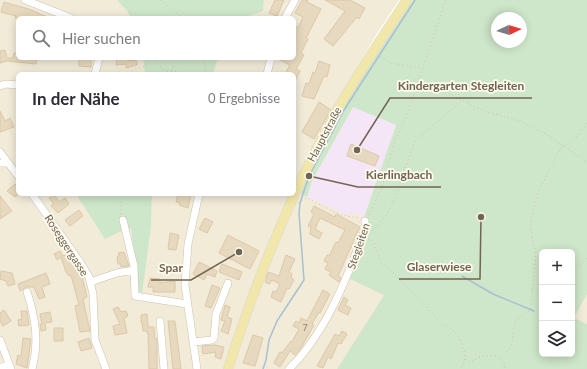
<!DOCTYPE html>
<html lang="de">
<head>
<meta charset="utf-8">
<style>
  :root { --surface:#fff; --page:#f7f7f7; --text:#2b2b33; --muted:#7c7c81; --line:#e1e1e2 }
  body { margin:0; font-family:Lato,sans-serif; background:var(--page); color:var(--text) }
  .controls { position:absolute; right:12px; bottom:12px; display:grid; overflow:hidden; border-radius:6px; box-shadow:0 2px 10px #0003 }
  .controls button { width:36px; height:36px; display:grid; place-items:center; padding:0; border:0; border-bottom:1px solid var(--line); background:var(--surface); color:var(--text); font:20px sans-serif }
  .compass { position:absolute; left:491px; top:12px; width:36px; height:36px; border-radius:50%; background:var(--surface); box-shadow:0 2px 10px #0003; rotate:86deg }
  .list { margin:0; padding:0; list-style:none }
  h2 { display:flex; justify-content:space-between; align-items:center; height:52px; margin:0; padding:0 16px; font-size:17px }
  h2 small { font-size:13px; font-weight:400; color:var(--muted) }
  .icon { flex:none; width:22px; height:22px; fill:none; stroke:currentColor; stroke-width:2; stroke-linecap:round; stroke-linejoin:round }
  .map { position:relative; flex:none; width:587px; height:369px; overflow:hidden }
  .search { position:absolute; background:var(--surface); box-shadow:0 2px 10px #0003; left:16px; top:16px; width:280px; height:44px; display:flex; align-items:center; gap:10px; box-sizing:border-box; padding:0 14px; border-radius:6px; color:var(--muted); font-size:15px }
  .panel { position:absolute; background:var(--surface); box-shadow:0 2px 10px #0003; left:16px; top:72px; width:280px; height:124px; border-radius:6px }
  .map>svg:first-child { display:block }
  .residential { fill:#f1ebd8 }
  .education { fill:#f4e6f7 }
  .green { fill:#cee6c9; fill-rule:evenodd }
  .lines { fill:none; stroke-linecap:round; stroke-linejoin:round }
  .stream { stroke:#a7c1d2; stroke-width:1.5 }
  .building { fill:#e7d9bf; stroke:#ddc8a6 }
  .minor-casing { stroke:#cbc3b0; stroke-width:8 }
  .major-casing { stroke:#dad7d2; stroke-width:10 }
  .path { stroke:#d1c2a7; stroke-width:1; stroke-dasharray:1 3; stroke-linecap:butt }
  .minor { stroke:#fff; stroke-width:7 }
  .major { stroke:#f1e7aa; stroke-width:9 }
  .labels { text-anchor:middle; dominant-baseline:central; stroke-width:3.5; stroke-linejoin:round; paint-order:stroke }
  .number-label { font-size:9px; fill:#8f816c }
  .street-label { font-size:11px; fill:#726450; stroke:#fdfbef }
  .leader { fill:none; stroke:#726450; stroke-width:1.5 }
  .callout-dot { fill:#726450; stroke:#fdfbef; stroke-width:1.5 }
  .callout-label { font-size:12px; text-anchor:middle; font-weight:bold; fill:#726450; stroke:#fdfbef; stroke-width:3.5; stroke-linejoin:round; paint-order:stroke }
</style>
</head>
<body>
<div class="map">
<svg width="587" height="369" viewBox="0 0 587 369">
  <rect width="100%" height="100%" fill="#faf8e9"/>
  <path class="residential" d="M0,0H117L127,11L131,18H18V58H143L145,74H18V194H76L123,230L131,229L139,292L141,293L151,226L152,194H294V74H213L218,58H294V18H243L263,11L264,0H399L378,31L337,103L345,106L306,178L344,214H358L364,217L384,295L337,369H0Z
    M587,294V324L574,318Z"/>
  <path class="education" d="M353,107L396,125L364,217L357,214H344L307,197L312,181Z"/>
  <path class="green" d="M117,0H264L263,11L243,18H131L127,11Z
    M413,0H587V294L574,318L587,324V369H337L384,295L350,279L368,228L364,217L396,125L353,107L312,181L307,197L301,194L306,179L353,91ZM497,18H521V42H497ZM542,252H572V354H542Z
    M143,58H218L213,74H180L171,72L169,74H145Z
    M76,194H152L151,226L142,294L139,292L131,229L123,230L105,239Z"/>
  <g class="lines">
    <path class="stream" d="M462,276L493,294L534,311
      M263,369L266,360L269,340L277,321L304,280L299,213L300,203L309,176L344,110L415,0"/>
  </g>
  <path class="building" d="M275,0H284L277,16L269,13Z
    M302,0H308L307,2L321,9L306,38L308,39L301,53L304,55L296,69L300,71L294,83V74H285L290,65L276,58H294V25L298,28L303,17L295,13Z
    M325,0H350L365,8L359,19L357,17L333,46L324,39L345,11Z
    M4,2L32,10L49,18H15L16,16L1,12Z
    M5,50L7,58H13L14,53H18V58H37L36,64L7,61L0,63V51Z
    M79,58H91V67L79,66Z
    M117,58H127V60L137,61V65L126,68V64L116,65Z
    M319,61L330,65L327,77L324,76L314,99L302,96L306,83L309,84L313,72L315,73Z
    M319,102L331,110L314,139L302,132Z
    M0,111L5,121L10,118L14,127L0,132Z
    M351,144L379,156L375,166L347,156Z
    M15,184L18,188V195L15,197L7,191Z
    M54,194L59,202L65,198L69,204L58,213L51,206L54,204L49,198Z
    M178,194H191L188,208L179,205L180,203L176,202Z
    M0,196L12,211L0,219Z
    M314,206L335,217L336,214L360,227L338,276L341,278L339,282L329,275L331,272L325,269L328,263L324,261L327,255L329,256L336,242L338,243L345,230L320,218L315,229L322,233L319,239L310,234L311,227L308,226L314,214L311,212Z
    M79,210L83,216L70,226L65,220Z
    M205,218L213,222L207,233L199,229Z
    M170,233L179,235L176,250L168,249Z
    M228,235L259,251L250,269L219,253Z
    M60,251L63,256L68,254L75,264L79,274L81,273L82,276L87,297L83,299L90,331L80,332L75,306L79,305L71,275L69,276L66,272L61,257L57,260L54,254Z
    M124,252L129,266L121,267V264H118L117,257L119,256L118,253Z
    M286,255L295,259L289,272L292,274L291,278L294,280L289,289L287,288L281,302L271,297L273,291L276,292L280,284L272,280L269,284L265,282L268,272L279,276Z
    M199,262L217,271L215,277L207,274L204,280L193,274Z
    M222,264L242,272L239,280L219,272Z
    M1,271L12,273L15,284L8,286L6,281L0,279Z
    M46,273L50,284L42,287L45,297L39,299L34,287H26L20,291L18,284Z
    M150,278L160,279V283L175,281V292H153V287H148Z
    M212,285L220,288L211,308L205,306Z
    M323,290L330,294L320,313L319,312L312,324L314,325L301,348L295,355L290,351L280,367L274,363L280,352L282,353L291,341L292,342L299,329L293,326L296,321L299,323L301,318L307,321Z
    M344,297L348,300L345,305L351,308L348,315L338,310Z
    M225,305L230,307L227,317L232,319L228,334L221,331L225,321L221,320Z
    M118,307L121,312L126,311L128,316L124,318L127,333L115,335L113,326L120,324L113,309Z
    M4,310L11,321L3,326L0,321V313Z
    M21,311H27L29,325L19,326L18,320L22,319Z
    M50,312L52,322L45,323L46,330L41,331L40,324H42L40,314Z
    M147,314L148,327H154L155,339H157V369H149L148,334L147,331H143L142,322H141V315Z
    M168,321H175L181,369H173Z
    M54,328H63V341H54Z
    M342,331L347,334L341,344L338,343L331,359L328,357L323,368L317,366L335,334L339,336Z
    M253,335L263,338L255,366L243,363Z
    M23,338L31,339L27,368L16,364L18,355L21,356Z
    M89,338L92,348L81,351L78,342Z
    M215,345L224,347L221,359L215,357L216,352L203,354L202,346Z"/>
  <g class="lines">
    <defs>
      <path id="minor" d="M25,0L71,18
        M285,18L295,0
        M95,74L99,58
        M267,74L271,58
        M0,86L5,84L18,85
        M0,152L18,176
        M0,163H8
        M32,194L80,262L89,277L93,294L95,340L106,369
        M123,220L134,266L135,296L187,304
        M90,282L117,273L134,270
        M27,292C36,319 39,342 32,369
        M160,321L164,369
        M0,340L11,369
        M194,342L212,340L214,338L216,314L228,283
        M0,367L10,366
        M197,369L185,285L188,244L199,194
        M289,369C326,333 348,276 365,229V221"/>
      <path id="major" d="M228,369C257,277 293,188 340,105C361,69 384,35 407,0"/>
    </defs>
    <use href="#minor" class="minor-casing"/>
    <use href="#major" class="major-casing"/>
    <path class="path" d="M161,0L182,18
      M380,57L391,63L422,68
      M152,58L164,70L191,74
      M203,58L206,74
      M172,71L175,58
      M129,74L135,69L145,66L150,58
      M419,82L437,88L484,111L520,121L546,134L587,162
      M298,203L307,198L341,215L360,218
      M121,214L120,207L123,194
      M369,215L382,187L396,137L405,119L418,82L446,0
      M370,234L385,217L393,203L415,141L462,100
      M368,239L374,242L381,263L394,273L443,325C456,327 466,347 465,360C464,363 462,366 461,369
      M572,273L587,258
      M532,289L542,293
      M501,357L511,347L515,322L530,310L536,255L530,226L537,194L562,146C574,143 581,132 587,122
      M465,359L471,362C482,353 505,351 505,369"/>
    <use href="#minor" class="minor"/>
    <use href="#major" class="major"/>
  </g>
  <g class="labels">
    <g class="number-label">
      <text x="305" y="327">7</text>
    </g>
    <g class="street-label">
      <text transform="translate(324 134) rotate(-62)">Hauptstraße</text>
      <text transform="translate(67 245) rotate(57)">Roseggergasse</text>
      <text transform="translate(358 246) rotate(-71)">Stegleiten</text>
    </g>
  </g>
  <path class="leader" d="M357 150L390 98H532M309 176L358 187H441M481 217L480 279H399M239 252L191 280H151"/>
  <g class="callout-dot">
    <circle cx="357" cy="150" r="4"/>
    <circle cx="309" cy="176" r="4"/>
    <circle cx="481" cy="217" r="4"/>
    <circle cx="239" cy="252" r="4"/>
  </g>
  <g class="callout-label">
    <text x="461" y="90">Kindergarten Stegleiten</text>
    <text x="399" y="179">Kierlingbach</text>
    <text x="439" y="271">Glaserwiese</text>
    <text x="171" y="272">Spar</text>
  </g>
</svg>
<div class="controls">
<button>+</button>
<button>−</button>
<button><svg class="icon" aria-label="layers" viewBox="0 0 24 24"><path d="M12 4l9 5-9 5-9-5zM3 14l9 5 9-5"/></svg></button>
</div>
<svg class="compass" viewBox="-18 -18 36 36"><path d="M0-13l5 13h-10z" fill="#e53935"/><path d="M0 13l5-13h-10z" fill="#7c7c81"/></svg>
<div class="search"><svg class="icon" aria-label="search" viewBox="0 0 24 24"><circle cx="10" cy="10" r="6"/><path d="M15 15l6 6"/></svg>Hier suchen</div>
<section class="panel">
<h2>In der Nähe<small>0 Ergebnisse</small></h2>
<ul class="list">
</ul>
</section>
</div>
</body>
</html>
